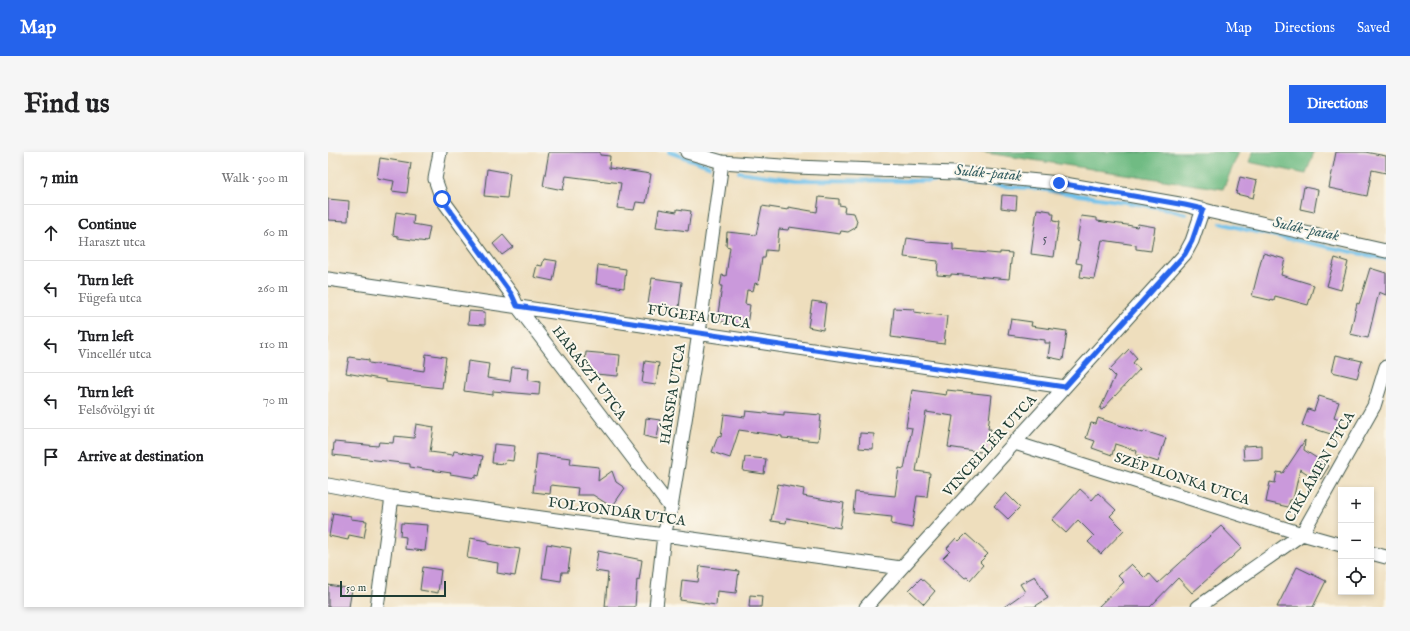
<!DOCTYPE html>
<html lang="en">
<head>
<meta charset="utf-8">
<style>
  :root { --surface:#fff; --page:#f6f6f6; --text:#202124; --muted:#757577; --line:#e0e0e0; --accent:#2563eb }
  body { margin:0; font-family:"IM FELL English",serif; background:var(--page); color:var(--text) }
  .controls { position:absolute; right:12px; bottom:12px; display:grid; overflow:hidden; border-radius:0px; box-shadow:0 2px 6px #0003 }
  .controls button { width:36px; height:36px; display:grid; place-items:center; padding:0; border:0; border-bottom:1px solid var(--line); background:var(--surface); color:var(--text); font:20px sans-serif }
  .scale { position:absolute; left:12px; bottom:10px; width:106px; box-sizing:border-box; padding-left:4px; border:2px solid #1f3d34; border-top:0; font-size:11px; line-height:14px; white-space:nowrap; color:#1f3d34; -webkit-text-stroke:3px #fbf7ec; paint-order:stroke }
  .stop { position:absolute; width:12px; height:12px; margin:-9px; border:3px solid #2563eb; border-radius:50%; background:#fff }
  .stop.end { background:#2563eb; border-color:#fff; box-shadow:0 1px 4px #0008 }
  .list { margin:0; padding:0; list-style:none }
  h2 { display:flex; justify-content:space-between; align-items:center; height:52px; margin:0; padding:0 16px; font-size:17px }
  h2 small { font-size:13px; font-weight:400; color:var(--muted) }
  .list li { display:grid; grid-template-columns:26px 1fr auto; gap:12px; align-items:center; box-sizing:border-box; height:56px; padding:0 16px; border-top:1px solid var(--line) }
  .list b { display:block; font-size:15px; white-space:nowrap }
  .list p { margin:0; font-size:13px; white-space:nowrap; color:var(--muted) }
  .list em { font-size:13px; font-style:normal; color:var(--muted) }
  .icon { flex:none; width:22px; height:22px; fill:none; stroke:currentColor; stroke-width:2; stroke-linecap:round; stroke-linejoin:round }
  .map { position:relative; flex:none; width:1058px; height:455px; overflow:hidden; border-radius:0px }
  header { display:flex; align-items:center; gap:24px; box-sizing:border-box; height:56px; padding:0 20px; background:var(--accent); color:#fff }
  header strong { font-size:19px }
  nav { display:flex; gap:22px; margin-inline-start:auto; font-size:14px }
  .intro { display:flex; align-items:center; justify-content:space-between; box-sizing:border-box; height:96px; padding:0 24px }
  h1 { margin:0; font-size:28px }
  .button { padding:10px 18px; border-radius:0px; background:var(--accent); color:#fff; font-size:14px; font-weight:700 }
  main { display:flex; gap:24px; padding:0 24px }
  aside { flex:1; background:var(--surface); border-radius:0px; box-shadow:0 2px 6px #0003 }
  .map>svg:first-child { display:block }
  .forest { fill:#70bb83; stroke:#487c5c }
  .lines { fill:none; stroke-linecap:round; stroke-linejoin:round }
  .stream { stroke:#6fc1eb; stroke-width:4 }
  .building { fill:#ca99db }
  .minor-casing { stroke:#3e5549; stroke-width:15 }
  .minor { stroke:#fff; stroke-width:13 }
  .route { stroke:#2563eb; stroke-width:5 }
  .labels { text-anchor:middle; dominant-baseline:central; stroke-width:4; stroke-linejoin:round; paint-order:stroke }
  .number-label { font-size:12px; fill:#4a545e }
  .street-label { font-size:14px; fill:#1f3d34; stroke:#fbf7ec }
  .water-label { font-size:15px; font-style:italic; fill:#335e62; stroke:#fbf7ec }
</style>
</head>
<body>
<header>
<strong>Map</strong>
<nav><a>Map</a><a>Directions</a><a>Saved</a></nav>
</header>
<div class="intro"><h1>Find us</h1><a class="button">Directions</a></div>
<main>
<aside>
<h2>7 min<small>Walk · 500 m</small></h2>
<ul class="list">
<li><svg class="icon" aria-label="ahead" viewBox="0 0 24 24"><path d="M12 20V5M6 11l6-6 6 6"/></svg><div><b>Continue</b><p>Haraszt utca</p></div><em>60 m</em></li>
<li><svg class="icon" aria-label="left" viewBox="0 0 24 24"><path d="M17 20v-9H6M10 6l-5 5 5 5"/></svg><div><b>Turn left</b><p>Fügefa utca</p></div><em>260 m</em></li>
<li><svg class="icon" aria-label="left" viewBox="0 0 24 24"><path d="M17 20v-9H6M10 6l-5 5 5 5"/></svg><div><b>Turn left</b><p>Vincellér utca</p></div><em>110 m</em></li>
<li><svg class="icon" aria-label="left" viewBox="0 0 24 24"><path d="M17 20v-9H6M10 6l-5 5 5 5"/></svg><div><b>Turn left</b><p>Felsővölgyi út</p></div><em>70 m</em></li>
<li><svg class="icon" aria-label="arrive" viewBox="0 0 24 24"><path d="M6 21V4h12l-3 4 3 4H6"/></svg><div><b>Arrive at destination</b></div></li>
</ul>
</aside>
<div class="map">
<svg width="1058" height="455" viewBox="0 0 1058 455">
  <rect width="100%" height="100%" fill="#fbf7ec"/>
  <filter id="ink" filterUnits="userSpaceOnUse"><feTurbulence type="fractalNoise" baseFrequency=".025" numOctaves="2"/><feDisplacementMap in="SourceGraphic" scale="8" xChannelSelector="R" yChannelSelector="G"/><feConvolveMatrix kernelMatrix="1 2 1 2 8 2 1 2 1" color-interpolation-filters="sRGB"/></filter>
  <filter id="wash" filterUnits="userSpaceOnUse"><feTurbulence type="fractalNoise" baseFrequency=".012" numOctaves="4" result="noise"/><feDisplacementMap in="SourceGraphic" scale="16" xChannelSelector="R" yChannelSelector="G"/><feGaussianBlur stdDeviation="0.9" result="paint"/><feColorMatrix in="noise" values="0 0 0 0 0 0 0 0 0 0 0 0 0 0 0 0 0 1.4 0 .05"/><feComposite in="paint" operator="in"/></filter>
  <g filter="url(#wash)">
    <rect width="100%" height="100%" fill="#eedebd"/>
    <path class="forest" d="M652,0H911L895,37Z
      M925,0H986L978,22L921,10Z"/>
    <g class="lines">
      <path class="stream" d="M341,0L381,14
        M411,20L468,28L610,29L712,37L835,56L858,62
        M893,71L919,78L1058,107"/>
    </g>
    <g id="blocks">
      <path class="building" d="M221,0H272V3L282,4L281,16L323,22L318,51L308,50L306,58L289,56L293,31L238,24L235,38L215,34Z
        M1008,0H1037L1058,4V21L1044,18L1039,44L1001,36Z
        M52,6L83,11L79,41L64,39L66,29L49,26Z
        M159,17L182,21L179,46L156,44Z
        M912,25L929,29L925,46L908,42Z
        M976,35L990,38L986,60L972,57Z
        M674,43L689,44L688,58L673,56Z
        M491,45L511,47V53L517,54L516,60L526,61L529,69L527,76L520,80L513,79L512,82L461,75L460,78L451,77L449,99L438,98L437,106H434L430,132L427,131L425,139L419,138L417,152L422,153L419,173L389,169L394,134H392L394,123L398,124L402,95L398,94L399,80L428,83L434,54L460,58V55L489,60Z
        M0,47L21,49L20,69L0,68Z
        M331,57L349,60V57L363,59L360,79L328,75Z
        M709,57L723,59V62H726L725,69L731,70L726,105L703,102Z
        M68,60L86,63L85,72L102,75L99,90L70,86V84L65,83Z
        M753,64L769,66V69L799,73L809,75L810,72L827,75L823,99L808,97V93L774,88L766,127L752,125L754,112L748,111L752,90L749,89Z
        M175,83L185,95L174,103L165,92Z
        M579,86L598,89V90L625,92V98L672,102V100L684,101L681,127L623,122V124L609,123L610,109L576,105Z
        M935,101L957,107L953,123L986,133L980,153L947,144L946,149L924,144Z
        M1007,106L1020,110L1013,138L999,134Z
        M216,107L229,109L225,129L206,125L209,113L214,114Z
        M270,113L298,117L296,136L268,132Z
        M1042,116L1058,121V143L1051,140L1040,186L1022,182L1029,151L1031,152Z
        M324,126L354,130L351,156L320,152Z
        M484,149L498,151L495,178L480,175Z
        M566,156L586,157V160L619,164L616,192L563,185Z
        M141,159L157,160V173L140,172Z
        M683,167L704,170L703,174L739,179L735,208L720,205L722,191H717V188L680,183Z
        M801,197L809,206L805,211L812,217L774,258L772,257L787,224L781,218Z
        M258,200L292,203L290,224L256,221Z
        M98,202L118,205L114,236L58,230V228L18,221L21,205L41,208V211L96,219Z
        M1008,203L1034,209L1029,226L1004,220Z
        M140,209L161,212L159,226L182,229L184,215L201,216L200,228L212,230L211,243L165,239V243L136,239Z
        M317,209L331,211L328,233L314,231Z
        M584,238L618,243L619,238L664,243L660,277H663L659,301L620,295L625,264L598,260L588,319L602,321L599,345L589,344L584,376L563,372L564,365L525,361L527,340L567,344L571,316L576,317L584,276L578,275Z
        M991,244L1011,250L1006,265L1014,268L1009,284L974,273L980,257L986,259Z
        M418,259L456,263V260L493,263L490,289L454,286V284L411,278L402,306L384,300L390,284L393,285L396,262L417,265Z
        M318,266L332,268L329,287L316,284Z
        M770,266L815,281L816,279L838,286L830,310L808,303L809,299L787,292L784,303L764,296L767,289L758,286L763,271L768,272Z
        M88,272L106,275L102,300L125,303L126,299L155,304L151,324L148,323V326L122,322L123,321L82,315V312L5,303L6,290L50,294L51,290L65,291L66,284L86,286Z
        M532,281L546,282L545,297L531,296Z
        M977,288L976,298L1001,314L993,327L987,324L986,326L972,317L965,348H962L960,355L938,350L942,330L947,331L949,320L955,321Z
        M166,292L187,294L185,309L178,308L177,312L164,311Z
        M934,293V307L916,308L915,294Z
        M209,302L243,306L242,312L271,315L270,329L284,319L288,330L297,336L284,355L265,343H249L250,336L223,333L222,342L205,340Z
        M417,305L438,307L436,322L415,319Z
        M450,332L476,337L475,344L516,351L512,376L459,366L458,371L443,369Z
        M752,337L764,348L770,341L788,358L782,364L796,378L773,402L760,390L766,384L750,368L738,381L724,368Z
        M678,341L692,355L680,367L666,354Z
        M5,361L23,364V367L39,369L36,386L21,383L20,388L1,384Z
        M73,371L100,373L97,399L77,397L78,385L72,384Z
        M893,374L914,396L864,441L850,426L822,455H770L796,430L790,424L803,412L817,426L821,421L830,431Z
        M638,382L660,402L652,410L655,413L642,428L639,425L637,426L615,406L622,399L619,396L628,386L631,389Z
        M142,386L160,389V392L192,397L187,424L169,421L170,411L139,406Z
        M219,392L243,396L240,420H234L233,429L214,426Z
        M270,399L314,408L311,428L309,427L307,455H277L280,421L267,419Z
        M372,414L411,419L408,441L389,439L388,453L352,448L354,428L370,430Z
        M95,415L113,418L110,441L92,438Z
        M969,415L998,429L985,455H949Z
        M707,424L720,446L706,455H676L697,440L692,432Z
        M593,426L607,439L596,452L581,438Z
        M0,433L24,437L21,455H0Z
        M422,443L434,444L433,455H421Z"/>
    </g>
  </g>
  <g filter="url(#ink)">
    <use href="#blocks" fill-opacity="0" stroke="#3e5549" stroke-width="1"/>
    <g class="lines">
      <defs>
        <path id="minor" d="M112,0L107,27L114,47L184,143L189,154L343,356
          M359,0L394,10L468,15L627,21L731,31L857,53L884,60L1058,99
          M0,127L737,235
          M687,291L974,382L1013,393
          M0,333L64,345L573,416
          M1043,401L1058,405
          M49,455L64,345
          M328,455L336,383L343,356L371,181L394,10
          M538,455L857,102L864,89L875,57
          M870,455L974,382L1046,254L1058,215"/>
      </defs>
      <use href="#minor" class="minor-casing"/>
      <use href="#minor" class="minor"/>
    </g>
  </g>
  <g class="lines" filter="url(#ink)">
    <path class="route" d="M114,47L184,143L189,154L737,235L857,102L864,89L875,57L857,53L731,31"/>
  </g>
  <g class="labels">
    <g class="number-label">
      <text x="717" y="86">5</text>
    </g>
    <g class="street-label">
      <text transform="translate(371 165) rotate(8)">FÜGEFA UTCA</text>
      <text transform="translate(261 221) rotate(53)">HARASZT UTCA</text>
      <text transform="translate(345 242) rotate(-81)">HÁRSFA UTCA</text>
      <text transform="translate(662 294) rotate(-48)">VINCELLÉR UTCA</text>
      <text transform="translate(992 315) rotate(-60)">CIKLÁMEN UTCA</text>
      <text transform="translate(854 327) rotate(18)">SZÉP ILONKA UTCA</text>
      <text transform="translate(289 360) rotate(8)">FOLYONDÁR UTCA</text>
    </g>
    <g class="water-label">
      <text transform="translate(660 21) rotate(5)">Sulák-patak</text>
      <text transform="translate(978 77) rotate(12)">Sulák-patak</text>
    </g>
  </g>
</svg>
<div class="controls">
<button>+</button>
<button>−</button>
<button><svg class="icon" aria-label="locate" viewBox="0 0 24 24"><circle cx="12" cy="12" r="6"/><path d="M12 2v4M12 18v4M2 12h4M18 12h4"/></svg></button>
</div>
<div class="scale">50 m</div>
<div class="stop" style="left:114px;top:47px"></div>
<div class="stop end" style="left:731px;top:31px"></div>
</div>
</main>
</body>
</html>
